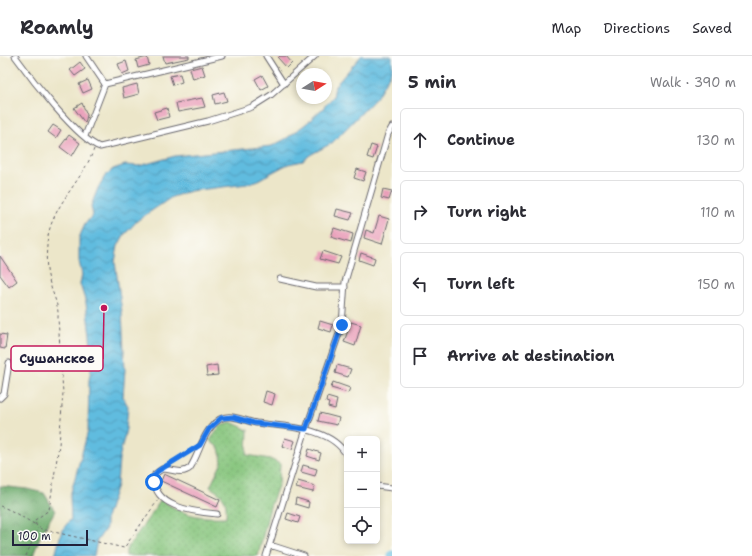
<!DOCTYPE html>
<html lang="en">
<head>
<meta charset="utf-8">
<style>
  :root { --surface:#fff; --page:#f7f7f7; --text:#2b2b33; --muted:#7c7c81; --line:#e1e1e2 }
  body { margin:0; font-family:"Shantell Sans",sans-serif; background:var(--page); color:var(--text) }
  .controls { position:absolute; right:12px; bottom:12px; display:grid; overflow:hidden; border-radius:6px; box-shadow:0 2px 6px #0003 }
  .controls button { width:36px; height:36px; display:grid; place-items:center; padding:0; border:0; border-bottom:1px solid var(--line); background:var(--surface); color:var(--text); font:20px sans-serif }
  .compass { position:absolute; left:296px; top:12px; width:36px; height:36px; border-radius:50%; background:var(--surface); box-shadow:0 2px 6px #0003; rotate:79deg }
  .scale { position:absolute; left:12px; bottom:10px; width:76px; box-sizing:border-box; padding-left:4px; border:2px solid #22223b; border-top:0; font-size:11px; line-height:14px; white-space:nowrap; color:#22223b; -webkit-text-stroke:3px #fdfcf7; paint-order:stroke }
  .stop { position:absolute; width:12px; height:12px; margin:-9px; border:3px solid #1a73e8; border-radius:50%; background:#fff }
  .stop.end { background:#1a73e8; border-color:#fff; box-shadow:0 1px 4px #0008 }
  .list { margin:0; padding:0; list-style:none }
  h2 { display:flex; justify-content:space-between; align-items:center; height:52px; margin:0; padding:0 16px; font-size:17px }
  h2 small { font-size:13px; font-weight:400; color:var(--muted) }
  .list li { display:grid; grid-template-columns:26px 1fr auto; gap:12px; align-items:center; box-sizing:border-box; height:64px; margin:0 8px 8px; padding:0 8px; border:1px solid var(--line); border-radius:6px }
  .list b { display:block; font-size:15px; white-space:nowrap }
  .list em { font-size:13px; font-style:normal; color:var(--muted) }
  .icon { flex:none; width:22px; height:22px; fill:none; stroke:currentColor; stroke-width:2; stroke-linecap:round; stroke-linejoin:round }
  .map { position:relative; flex:none; width:392px; height:500px; overflow:hidden }
  header { display:flex; align-items:center; gap:24px; box-sizing:border-box; height:56px; padding:0 20px; background:var(--surface); border-bottom:1px solid var(--line) }
  header strong { font-size:19px }
  nav { display:flex; gap:22px; margin-inline-start:auto; font-size:14px }
  main { display:flex }
  aside { flex:1; background:var(--surface) }
  .map>svg:first-child { display:block }
  .grass { fill:url(#grass-dots); stroke:#54745c }
  .forest { fill:url(#forest-crowns); stroke:#476654 }
  .water { fill:url(#water-waves); stroke:#426f8d }
  .lines { fill:none; stroke-linecap:round; stroke-linejoin:round }
  .river { stroke:#61bcdf; stroke-width:9 }
  .building { fill:#e99eb9 }
  .minor-casing { stroke:#69676d; stroke-width:7 }
  .path { stroke:#69676d; stroke-width:1; stroke-dasharray:3 3; stroke-linecap:butt }
  .minor { stroke:#fff; stroke-width:5 }
  .route { stroke:#1a73e8; stroke-width:5 }
  .leader { fill:none; stroke:#c2185b; stroke-width:1.5 }
  .callout-dot { fill:#c2185b; stroke:#fdfcf7; stroke-width:1.5 }
  .callout { fill:#fdfcf7; stroke:#c2185b; stroke-width:1.5 }
  .callout-label { font-size:13px; text-anchor:middle; font-weight:bold; fill:#22223b }
</style>
</head>
<body>
<header>
<strong>Roamly</strong>
<nav><a>Map</a><a>Directions</a><a>Saved</a></nav>
</header>
<main>
<div class="map">
<svg width="392" height="500" viewBox="0 0 392 500">
  <defs>
    <pattern id="grass-dots" width="8" height="8" patternUnits="userSpaceOnUse"><rect width="8" height="8" fill="#86c57d"/><path d="M2 2h.1M6 6h.1" fill="none" stroke="#73a96d" stroke-width="1.8" stroke-linecap="round"/></pattern>
    <pattern id="forest-crowns" width="20" height="18" patternUnits="userSpaceOnUse"><rect width="20" height="18" fill="#6caa6c"/><path d="M2 6a3 3 0 1 1 6 0M12 15a3 3 0 1 1 6 0" fill="none" stroke="#588a5a"/></pattern>
    <pattern id="water-waves" width="16" height="10" patternUnits="userSpaceOnUse"><rect width="16" height="10" fill="#61bcdf"/><path d="M0 5q4-4 8 0t8 0" fill="none" stroke="#5098b6"/></pattern>
  </defs>
  <rect width="100%" height="100%" fill="#fdfcf7"/>
  <filter id="ink" filterUnits="userSpaceOnUse"><feTurbulence type="fractalNoise" baseFrequency=".025" numOctaves="2"/><feDisplacementMap in="SourceGraphic" scale="8" xChannelSelector="R" yChannelSelector="G"/><feConvolveMatrix kernelMatrix="1 2 1 2 8 2 1 2 1" color-interpolation-filters="sRGB"/></filter>
  <filter id="wash" filterUnits="userSpaceOnUse"><feTurbulence type="fractalNoise" baseFrequency=".012" numOctaves="4" result="noise"/><feDisplacementMap in="SourceGraphic" scale="16" xChannelSelector="R" yChannelSelector="G"/><feGaussianBlur stdDeviation="0.9" result="paint"/><feColorMatrix in="noise" values="0 0 0 0 0 0 0 0 0 0 0 0 0 0 0 0 0 1.4 0 .05"/><feComposite in="paint" operator="in"/></filter>
  <g filter="url(#wash)">
    <rect width="100%" height="100%" fill="#ece6c9"/>
    <path class="grass" d="M231,366L248,374L247,399L270,403L280,408L279,427L270,451L258,500H126V494L161,444C185,460 198,462 226,461C227,443 225,441 210,431L222,406L219,392L210,385C215,375 219,369 231,366Z"/>
    <path class="forest" d="M0,430L27,433L44,437L55,455L40,481L33,500H0Z"/>
    <path class="water" d="M361,0H392V14L376,42L332,87L310,99L303,105L288,108L256,125L247,128L190,135L172,141L138,164L124,179L118,190L115,206L122,256L125,314L123,341L128,350L126,373L119,403L117,429L106,462V472L97,485L94,500H55L62,474L71,463L70,440L88,375L89,324L92,308L90,280L86,247L80,228L82,219L79,205V182L85,168L93,159L91,150L98,132L105,120L113,113L125,109L139,110L175,100L272,90L287,82L307,67L323,52L333,41L335,30Z"/>
    <g class="lines">
      <path class="river" d="M392,500V499"/>
    </g>
    <g id="blocks">
      <path class="building" d="M163,0H189V2L165,7Z
        M280,0H286L292,7L287,12L278,2Z
        M147,1L149,9L138,12L136,4Z
        M126,5L129,15L122,18L118,8Z
        M80,6L85,13L75,20L70,14Z
        M202,10L205,19L193,23L190,13Z
        M180,18L182,26L173,29L170,20Z
        M262,19L268,30L261,34L255,23Z
        M88,24L92,33L83,37L79,28Z
        M137,28L139,38L124,42L122,32Z
        M224,36L227,45L215,48L213,39Z
        M202,42L205,51L178,56L176,47Z
        M82,47L87,59L85,67L74,52Z
        M167,52L169,61L157,64L154,56Z
        M53,69L61,74L56,82L48,76Z
        M69,79L80,87L72,100L60,91Z
        M371,89L377,91L373,103L367,101Z
        M357,113L366,116L363,125L354,122Z
        M383,133L392,135L389,144L381,142Z
        M337,153L353,157L350,164L335,160Z
        M379,160L389,163L382,188L364,182L366,174L374,177Z
        M334,172L353,178L351,187L331,181Z
        M323,195L341,201L338,208L320,203Z
        M361,197L375,202L373,209L359,204Z
        M0,200L17,225L9,231L0,219Z
        M320,265L333,269L331,276L318,272Z
        M351,266L361,269L355,290L344,286Z
        M0,278L7,279L5,293L0,292Z
        M217,309L218,319L207,320L206,311Z
        M337,309L351,313L348,321L335,317Z
        M333,326L350,332L348,337L331,332Z
        M266,335L275,338L272,349L263,346Z
        M327,341L337,344L335,353L328,351L329,347L326,346Z
        M320,357L339,362L337,369L318,365Z
        M285,382L295,385L292,393L282,390Z
        M309,393L321,397L319,404L307,400Z
        M303,409L317,413L315,420L301,416Z
        M164,418L220,444L217,451L161,425Z
        M298,425L315,430L313,436L296,432Z
        M296,442L309,446L308,452L295,448Z
        M288,457L300,461L298,467L286,463Z"/>
    </g>
  </g>
  <g filter="url(#ink)">
    <use href="#blocks" fill-opacity="0" stroke="#69676d" stroke-width="1"/>
    <g class="lines">
      <defs>
        <path id="minor" d="M15,0C30,21 77,83 100,91L208,65L252,51L271,39L315,0
          M86,0L105,28L222,0
          M266,0L284,28
          M85,80L105,28
          M280,223L316,231H345
          M0,342L4,338L9,307
          M377,430L392,432
          M217,458C194,456 149,451 155,418L162,413C172,413 182,419 190,412C201,395 202,375 220,363C230,357 245,365 256,367C285,371 331,370 347,400
          M270,489L304,500
          M266,500L306,373L342,269L345,226L388,78L392,71"/>
      </defs>
      <use href="#minor" class="minor-casing"/>
      <path class="path" d="M94,93C82,127 48,152 47,190C46,201 46,213 49,224C52,238 59,247 58,262L63,337L59,389L49,454L35,464L36,469L41,473L124,492L158,444
        M169,409L194,392
        M0,450L10,454L36,469
        M26,500L38,472"/>
      <use href="#minor" class="minor"/>
    </g>
  </g>
  <g class="lines" filter="url(#ink)">
    <path class="route" d="M154,426L155,418L158,415L200,389L209,373L221,362L233,361L254,367L306,373L342,269"/>
  </g>
  <path class="leader" d="M104 252L103 303"/>
  <circle class="callout-dot" cx="104" cy="252" r="4"/>
  <rect class="callout" x="11" y="290" width="92" height="25" rx="4"/>
  <g class="callout-label">
    <text x="57" y="307">Сушанское</text>
  </g>
</svg>
<div class="controls">
<button>+</button>
<button>−</button>
<button><svg class="icon" aria-label="locate" viewBox="0 0 24 24"><circle cx="12" cy="12" r="6"/><path d="M12 2v4M12 18v4M2 12h4M18 12h4"/></svg></button>
</div>
<svg class="compass" viewBox="-18 -18 36 36"><path d="M0-13l5 13h-10z" fill="#e53935"/><path d="M0 13l5-13h-10z" fill="#7c7c81"/></svg>
<div class="scale">100 m</div>
<div class="stop" style="left:154px;top:426px"></div>
<div class="stop end" style="left:342px;top:269px"></div>
</div>
<aside>
<h2>5 min<small>Walk · 390 m</small></h2>
<ul class="list">
<li><svg class="icon" aria-label="ahead" viewBox="0 0 24 24"><path d="M12 20V5M6 11l6-6 6 6"/></svg><div><b>Continue</b></div><em>130 m</em></li>
<li><svg class="icon" aria-label="right" viewBox="0 0 24 24"><path d="M7 20v-9h11M14 6l5 5-5 5"/></svg><div><b>Turn right</b></div><em>110 m</em></li>
<li><svg class="icon" aria-label="left" viewBox="0 0 24 24"><path d="M17 20v-9H6M10 6l-5 5 5 5"/></svg><div><b>Turn left</b></div><em>150 m</em></li>
<li><svg class="icon" aria-label="arrive" viewBox="0 0 24 24"><path d="M6 21V4h12l-3 4 3 4H6"/></svg><div><b>Arrive at destination</b></div></li>
</ul>
</aside>
</main>
</body>
</html>
